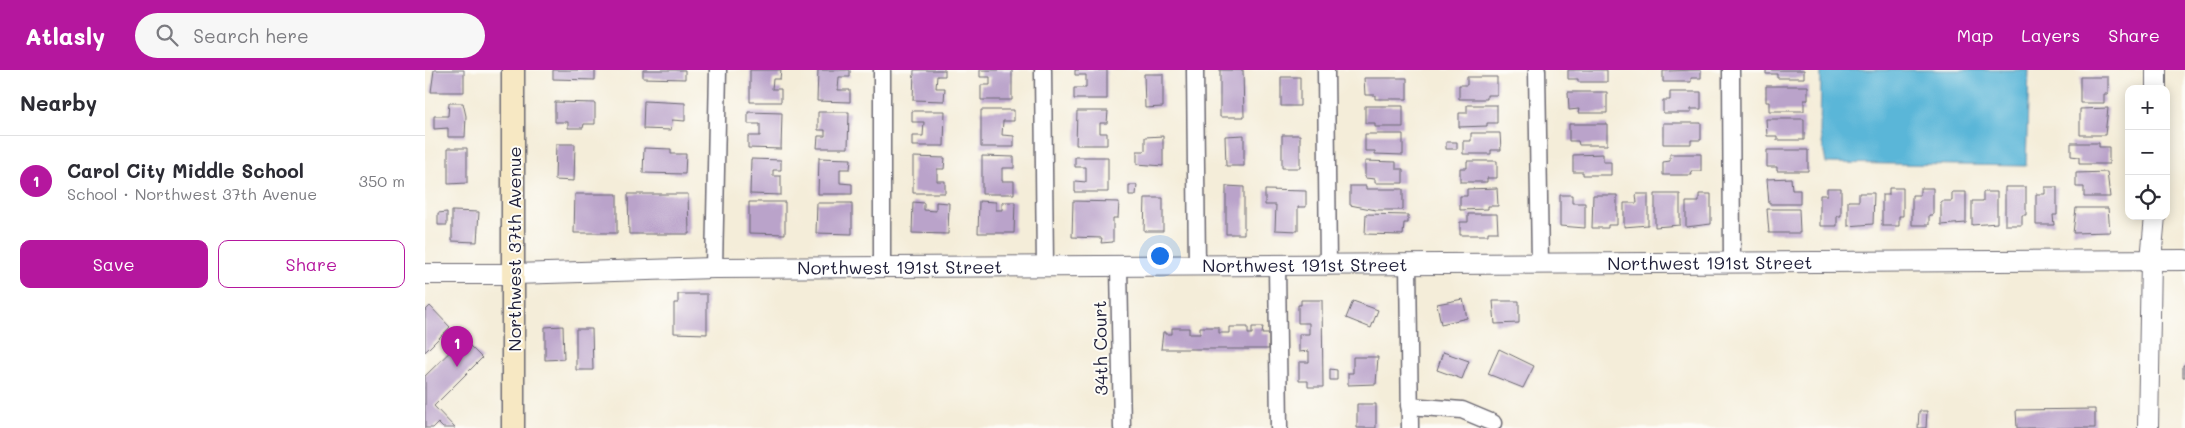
<!DOCTYPE html>
<html lang="en">
<head>
<meta charset="utf-8">
<style>
  :root { --surface:#fff; --page:#f7f7f7; --text:#2b2b33; --muted:#7c7c81; --line:#e1e1e2; --accent:#b5179e }
  body { margin:0; font-family:Mali,sans-serif; background:var(--page); color:var(--text) }
  .controls { position:absolute; right:15px; top:15px; display:grid; overflow:hidden; border-radius:10px; box-shadow:0 2px 12px #0003 }
  .controls button { width:45px; height:45px; display:grid; place-items:center; padding:0; border:0; border-bottom:1px solid var(--line); background:var(--surface); color:var(--text); font:25px sans-serif }
  .you { position:absolute; left:734px; top:185px; width:18px; height:18px; margin:-12px; border:4px solid #fff; border-radius:50%; background:#1a73e8; box-shadow:0 0 0 8px #1a73e833 }
  .badge { display:grid; place-items:center; width:32px; height:32px; border-radius:50%; background:var(--accent); color:#fff; font-size:16px; font-weight:700 }
  .pin { position:absolute; translate:-50% -41px; filter:drop-shadow(0 1px 2px #0008) }
  .pin::after { content:''; position:absolute; top:26px; width:18px; height:15px; background:inherit; clip-path:polygon(0 0,100% 0,50% 100%) }
  .list { margin:0; padding:0; list-style:none }
  h2 { display:flex; justify-content:space-between; align-items:center; height:65px; margin:0; padding:0 20px; font-size:21px }
  h2 small { font-size:16px; font-weight:400; color:var(--muted) }
  .list li { display:grid; grid-template-columns:32px 1fr auto; gap:15px; align-items:center; box-sizing:border-box; height:90px; padding:0 20px; border-top:1px solid var(--line) }
  .list b { display:block; font-size:19px; white-space:nowrap }
  .list p { margin:0; font-size:16px; white-space:nowrap; color:var(--muted) }
  .list em { font-size:16px; font-style:normal; color:var(--muted) }
  .actions { display:flex; gap:10px; padding:15px 20px }
  .actions a { flex:1; padding:11px 0; border:1px solid var(--accent); border-radius:10px; text-align:center; font-size:18px; color:var(--accent) }
  .actions .main { background:var(--accent); color:#fff }
  .icon { flex:none; width:28px; height:28px; fill:none; stroke:currentColor; stroke-width:2; stroke-linecap:round; stroke-linejoin:round }
  .map { position:relative; flex:none; width:1760px; height:358px; overflow:hidden }
  header { display:flex; align-items:center; gap:30px; box-sizing:border-box; height:70px; padding:0 25px; background:var(--accent); color:#fff }
  header strong { font-size:24px }
  nav { display:flex; gap:28px; margin-inline-start:auto; font-size:18px }
  .search { width:350px; height:45px; background:var(--page); display:flex; align-items:center; gap:12px; box-sizing:border-box; padding:0 18px; border-radius:28px; color:var(--muted); font-size:19px }
  main { display:flex }
  aside { flex:1; background:var(--surface) }
  .map>svg:first-child { display:block }
  .water { fill:#5ab6d8; stroke:#3e6c8a }
  .building { fill:#baa3ca }
  .lines { fill:none; stroke-linecap:round; stroke-linejoin:round }
  .minor-casing { stroke:#6c6972; stroke-width:19 }
  .tertiary-casing { stroke:#6c6972; stroke-width:22 }
  .secondary-casing { stroke:#6c6972; stroke-width:25 }
  .minor { stroke:#fff; stroke-width:16 }
  .tertiary { stroke:#fff; stroke-width:20 }
  .secondary { stroke:#f7e8c3; stroke-width:22 }
  .labels { text-anchor:middle; dominant-baseline:central; stroke-width:4; stroke-linejoin:round; paint-order:stroke }
  .street-label { font-size:18px; fill:#22223b; stroke:#fdfcf7 }
</style>
</head>
<body>
<header>
<strong>Atlasly</strong>
<div class="search"><svg class="icon" aria-label="search" viewBox="0 0 24 24"><circle cx="10" cy="10" r="6"/><path d="M15 15l6 6"/></svg>Search here</div>
<nav><a>Map</a><a>Layers</a><a>Share</a></nav>
</header>
<main>
<aside>
<h2>Nearby<small></small></h2>
<ul class="list">
<li><span class="badge">1</span><div><b>Carol City Middle School</b><p>School · Northwest 37th Avenue</p></div><em>350 m</em></li>
</ul>
<div class="actions"><a class="main">Save</a><a>Share</a></div>
</aside>
<div class="map">
<svg width="1760" height="358" viewBox="0 0 1760 358">
  <rect width="100%" height="100%" fill="#fdfcf7"/>
  <filter id="ink" filterUnits="userSpaceOnUse"><feTurbulence type="fractalNoise" baseFrequency=".02" numOctaves="2"/><feDisplacementMap in="SourceGraphic" scale="10" xChannelSelector="R" yChannelSelector="G"/><feConvolveMatrix kernelMatrix="1 2 1 2 8 2 1 2 1" color-interpolation-filters="sRGB"/></filter>
  <filter id="wash" filterUnits="userSpaceOnUse"><feTurbulence type="fractalNoise" baseFrequency=".0096" numOctaves="4" result="noise"/><feDisplacementMap in="SourceGraphic" scale="20" xChannelSelector="R" yChannelSelector="G"/><feGaussianBlur stdDeviation="1.12" result="paint"/><feColorMatrix in="noise" values="0 0 0 0 0 0 0 0 0 0 0 0 0 0 0 0 0 1.4 0 .05"/><feComposite in="paint" operator="in"/></filter>
  <g filter="url(#wash)">
    <rect width="100%" height="100%" fill="#f4edd9"/>
    <path class="water" d="M1396,0H1604L1601,96L1401,93L1395,63Z"/>
    <g id="blocks">
      <path class="building" d="M9,0H39V22H6Z
        M128,0H170V10L128,9Z
        M218,0H260V9L218,8Z
        M325,0H356L355,9H348L347,19H356V32H325Z
        M393,0H425V7H414L413,20H425V32L392,31Z
        M489,0H520V6H512L511,18H520L519,31L488,30Z
        M555,0H587V30H556V15H565V7H555Z
        M650,0H682V29H649V18H661V5H650Z
        M795,0H818L819,47H795Z
        M1143,0H1182V12H1153V9H1143Z
        M1276,0V8H1266V12H1238V1Z
        M1341,0H1379V8H1352V4H1341Z
        M719,4H738V37L720,38Z
        M856,7H875V36H856Z
        M1042,7H1072V25H1062V29H1034V15H1042Z
        M1655,7H1683V24H1679V33H1655Z
        M939,8H982V29H950V25H940Z
        M1341,16H1383V30H1379V41H1344V32H1341Z
        M1143,22H1182V43H1153L1154,39L1144,40Z
        M1245,22H1276V39H1266V43H1238V30H1245Z
        M219,31L260,33V51L247,50L246,60L218,59Z
        M130,32L170,33V54H159L158,58H143V52H130Z
        M24,33H38L41,46L40,67H23V58L9,59V46H23Z
        M1042,35H1072V53H1062V56L1034,57V43H1042Z
        M940,36H978V57H950V53H940Z
        M1683,38L1680,65H1655V39Z
        M556,40H589V51H578L577,65L589,66V77H556Z
        M487,41H520L519,76H487V66H498L499,52H487Z
        M652,41H683L682,53H675V63H682V75H651Z
        M323,42L357,43L356,79L323,78V66H335V54H323Z
        M393,42H424L423,78H392L393,66H400V60H393Z
        M1341,49H1379V70H1352V66H1342Z
        M1238,53H1276V70H1266V74H1238Z
        M1144,54H1182V75H1154L1153,71H1144Z
        M1046,63H1075L1076,80H1066V84H1038V71H1046Z
        M940,64H978V85L950,84V81H940Z
        M819,65V96H801L800,66Z
        M857,65H875V98H857Z
        M738,66V96L712,94V81H720V67Z
        M1021,72H1032V79H1021Z
        M1646,73H1674V77H1684V94H1654V87L1646,86Z
        M131,74H150L149,111L130,110Z
        M23,78H42V113L23,114Z
        M219,78L246,79V84H261L260,104L218,103Z
        M1342,80H1383V101H1352V97H1342Z
        M1178,84V92H1186V105H1158V102H1148V85Z
        M1245,84H1276V101H1266L1267,105H1238V92L1245,91Z
        M557,86L589,87V98H577V111H589V124H557Z
        M488,87L520,88L519,99H512V111H520V123H488Z
        M650,87H683V122H650V111L661,112V97H650Z
        M394,88L426,89L425,99H415V113L427,114V124H393Z
        M326,89L356,90V100H348V106H356V125L325,124Z
        M940,91L971,92V99H978V113H950V109L940,108Z
        M1042,91H1072V108H1062V112H1035V98H1042Z
        M1682,102L1685,127H1659V117H1651V103Z
        M1366,108L1367,120H1375V134H1344L1342,109Z
        M704,115H712L711,125H704Z
        M801,116L819,117V164H801Z
        M925,116H941V119H978V140H951L925,135Z
        M1580,117H1601V145H1597V155H1580Z
        M1620,117H1632V145H1628L1629,155H1611V124H1620Z
        M1072,118L1073,136H1063V139L1035,140V126H1042V119Z
        M1402,118H1416V146H1412V156H1395V125H1402Z
        M1464,118H1478V146H1474V156H1457V125H1464Z
        M1495,118H1508V145H1504V155H1487V125H1495Z
        M840,120L881,121V137H873V161L850,160L851,135H840Z
        M1527,122H1541V153L1516,155V131H1527Z
        M1558,122H1572V153L1547,155V131H1558Z
        M1434,123H1449L1448,154L1423,156V131H1434Z
        M150,124H192V163H149Z
        M203,124H263L264,164H204Z
        M1211,124H1223V155L1199,157V133H1212Z
        M1230,124H1255V155L1230,157Z
        M1274,124H1286V154L1261,157V132H1274Z
        M1135,125H1147V133H1160V158L1135,156Z
        M1168,125H1192V155H1183V158H1167Z
        M720,128H738V161H719Z
        M554,131L571,132V140H577V132H590L589,163H553Z
        M648,131L694,132L693,148H688V172L676,173L677,168L647,167Z
        M324,132H360V164L324,163Z
        M488,132L499,133V140L511,141V132L524,133L523,164L487,163Z
        M392,133H427V164L391,163Z
        M1651,138H1683L1685,162L1648,163Z
        M1342,139H1374L1375,163H1344Z
        M27,141L54,142L52,172L27,171Z
        M22,142V155H13V143Z
        M941,144L983,145V153H979L978,165L940,164Z
        M1043,144H1072L1073,162H1063V165H1035V152H1043Z
        M253,224H282V264L249,263V233H253Z
        M1038,229L1042,248L1016,254L1012,234Z
        M876,230H897L898,317H883V311H874V292H884V281L874,282V264H884V253H873V235H876Z
        M928,231L953,240L946,258L921,248Z
        M1068,231H1094V253L1070,254Z
        M5,236L25,257L0,282V241Z
        M138,256L139,289L120,290V257Z
        M775,257H794V263H804V257H823V264H827V257H838L837,264H844V279H736L738,262H740V264H747V258H764V264H775Z
        M151,259H167L168,300H151Z
        M38,269L57,288L9,336L30,358H18L13,353L8,358H0V306Z
        M1074,279L1109,296L1098,318L1063,304Z
        M1018,282L1044,291L1037,309L1012,300Z
        M928,287H953L951,314L923,315V303H928Z
        M1758,295H1760V307H1758Z
        M905,299L912,300V310H905Z
        M932,334H951V358H932Z
        M1670,339V358H1592L1591,340Z
        M1494,341H1502L1501,358H1493Z"/>
    </g>
  </g>
  <g filter="url(#ink)">
    <use href="#blocks" fill-opacity="0" stroke="#6c6972" stroke-width="1"/>
    <g class="lines">
      <defs>
        <path id="minor" d="M618,0L620,197
          M770,0L772,196
          M901,0L903,196
          M1112,0L1115,193
          M1306,0L1307,192
          M983,193L985,358
          M852,196L854,358
          M694,197L697,358
          M289,198L293,0
          M457,198V0
          M984,336L1037,340L1068,353"/>
        <g id="tertiary">
          <path d="M1731,19V0"/>
          <path id="s1" d="M0,204H89L289,198L1760,190"/>
          <path d="M1723,358L1726,190L1730,146"/>
        </g>
        <path id="secondary" d="M88,0V358"/>
      </defs>
      <use href="#minor" class="minor-casing"/>
      <use href="#tertiary" class="tertiary-casing"/>
      <use href="#secondary" class="secondary-casing"/>
      <use href="#minor" class="minor"/>
      <use href="#tertiary" class="tertiary"/>
      <use href="#secondary" class="secondary"/>
    </g>
  </g>
  <g class="labels">
    <g class="street-label">
      <text transform="translate(89 179) rotate(-90)">Northwest 37th Avenue</text>
      <text stroke="none"><textPath href="#s1" startOffset="1285">Northwest 191st Street</textPath></text>
      <text stroke="none"><textPath href="#s1" startOffset="880">Northwest 191st Street</textPath></text>
      <text stroke="none"><textPath href="#s1" startOffset="475">Northwest 191st Street</textPath></text>
      <text transform="translate(675 278) rotate(-91)">34th Court</text>
    </g>
  </g>
</svg>
<div class="controls">
<button>+</button>
<button>−</button>
<button><svg class="icon" aria-label="locate" viewBox="0 0 24 24"><circle cx="12" cy="12" r="6"/><path d="M12 2v4M12 18v4M2 12h4M18 12h4"/></svg></button>
</div>
<div class="you"></div>
<div class="pin badge" style="left:32px;top:297px">1</div>
</div>
</main>
</body>
</html>
